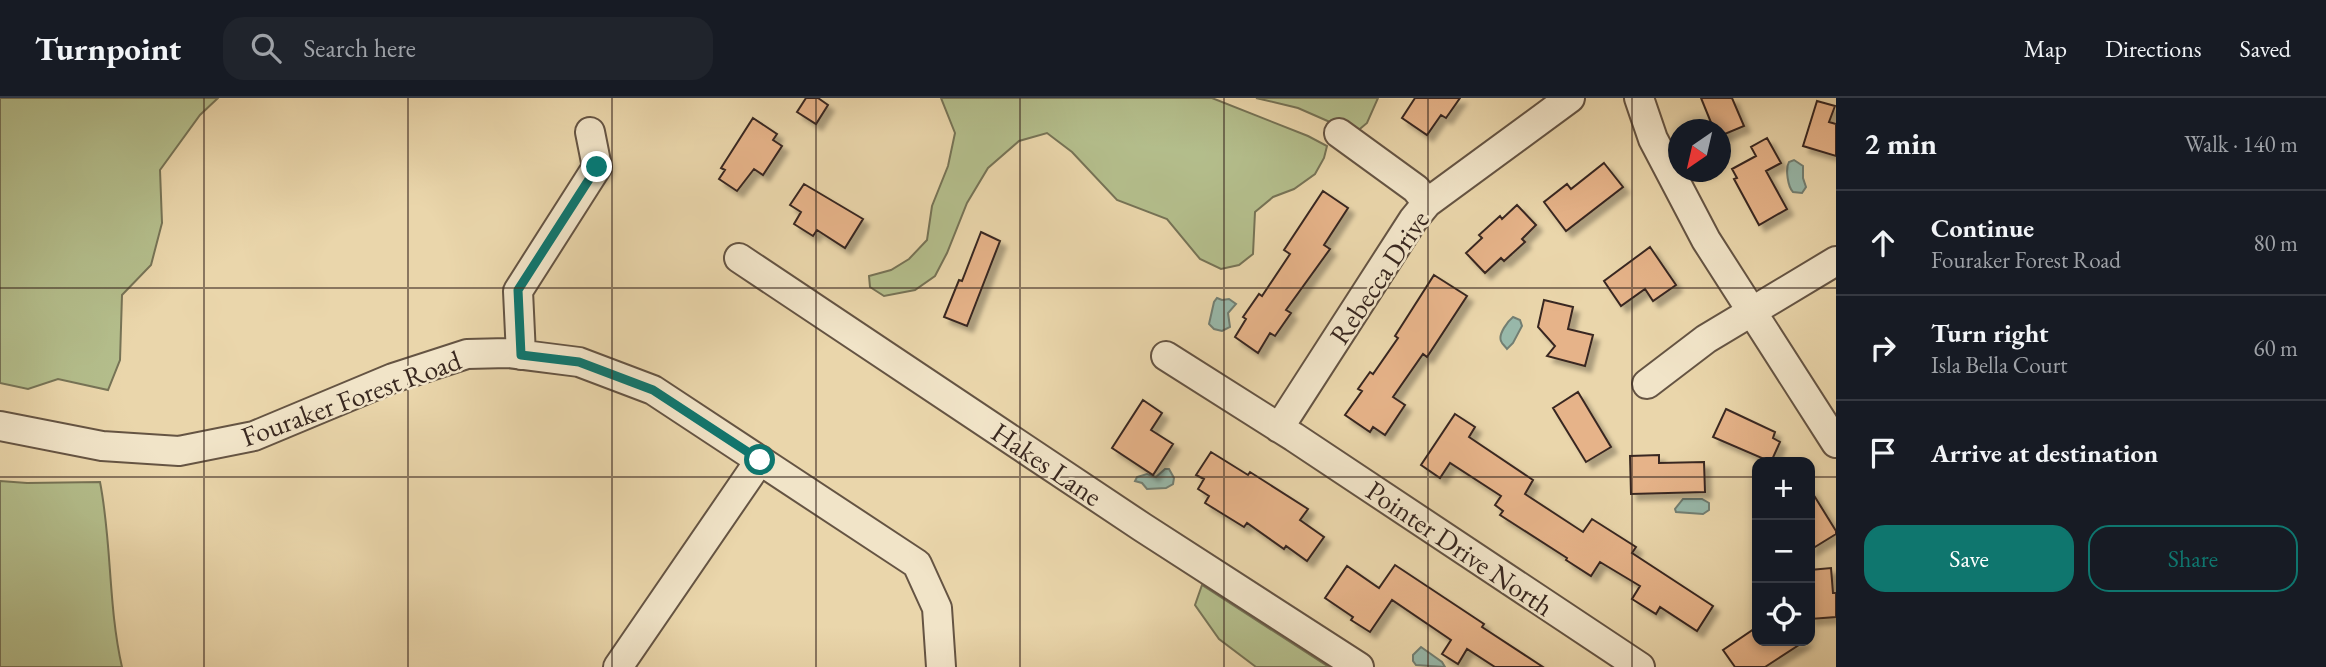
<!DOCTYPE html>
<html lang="en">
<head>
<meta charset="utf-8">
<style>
  :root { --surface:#171b24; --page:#20242c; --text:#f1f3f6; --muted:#9ea1a6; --line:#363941; --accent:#0f766e }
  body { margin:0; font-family:"EB Garamond",serif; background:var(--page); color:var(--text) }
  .controls { position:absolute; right:21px; bottom:21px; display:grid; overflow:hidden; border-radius:14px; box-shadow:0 4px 10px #0003 }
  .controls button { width:63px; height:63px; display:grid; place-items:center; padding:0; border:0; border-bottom:2px solid var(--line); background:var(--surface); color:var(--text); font:35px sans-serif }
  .compass { position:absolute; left:1668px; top:21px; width:63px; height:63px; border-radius:50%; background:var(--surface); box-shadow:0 4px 10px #0003; rotate:214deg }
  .stop { position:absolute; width:21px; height:21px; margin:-16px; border:5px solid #0f766e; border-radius:50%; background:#fff }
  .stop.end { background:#0f766e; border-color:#fff; box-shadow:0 2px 7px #0008 }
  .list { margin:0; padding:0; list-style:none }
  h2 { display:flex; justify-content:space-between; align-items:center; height:91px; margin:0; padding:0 28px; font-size:30px }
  h2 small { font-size:23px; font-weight:400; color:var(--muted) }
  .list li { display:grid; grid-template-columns:46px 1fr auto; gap:21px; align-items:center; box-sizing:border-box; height:105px; padding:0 28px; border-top:2px solid var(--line) }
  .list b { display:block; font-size:26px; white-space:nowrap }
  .list p { margin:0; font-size:23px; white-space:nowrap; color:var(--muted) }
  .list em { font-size:23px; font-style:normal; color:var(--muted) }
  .actions { display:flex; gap:14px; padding:21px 28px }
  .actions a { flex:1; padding:16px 0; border:2px solid var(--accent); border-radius:21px; text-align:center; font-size:24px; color:var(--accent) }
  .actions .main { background:var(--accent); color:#fff }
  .icon { flex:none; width:38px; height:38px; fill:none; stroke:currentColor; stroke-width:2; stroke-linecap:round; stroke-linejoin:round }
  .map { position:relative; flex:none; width:1836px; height:569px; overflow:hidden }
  header { display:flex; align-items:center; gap:42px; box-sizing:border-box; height:98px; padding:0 35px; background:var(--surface); border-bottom:2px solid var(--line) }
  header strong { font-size:33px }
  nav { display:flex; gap:38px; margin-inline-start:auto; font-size:24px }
  .search { width:490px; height:63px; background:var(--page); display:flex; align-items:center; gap:18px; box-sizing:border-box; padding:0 24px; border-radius:21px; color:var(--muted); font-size:26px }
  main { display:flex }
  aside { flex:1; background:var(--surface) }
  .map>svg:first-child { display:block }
  .green { fill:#b4be8c; stroke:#767356; stroke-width:2 }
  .water { fill:#98b9ab; stroke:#727f73; stroke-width:2 }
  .building { fill:#e6b389; stroke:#392820; stroke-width:2; filter:url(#shadow) }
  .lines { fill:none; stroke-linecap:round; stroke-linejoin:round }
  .minor-casing { stroke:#655443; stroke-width:32 }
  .minor { stroke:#f1e4c8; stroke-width:28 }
  .route { stroke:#0f766e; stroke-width:9 }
  .grid { fill:none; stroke:#392820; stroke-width:2; stroke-opacity:0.55 }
  .labels { text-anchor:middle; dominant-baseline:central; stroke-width:5; stroke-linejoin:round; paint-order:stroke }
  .street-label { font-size:28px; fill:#392820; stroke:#f1e4c8 }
</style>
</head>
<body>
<header>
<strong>Turnpoint</strong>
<div class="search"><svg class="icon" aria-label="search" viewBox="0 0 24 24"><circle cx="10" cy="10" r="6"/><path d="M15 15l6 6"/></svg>Search here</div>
<nav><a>Map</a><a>Directions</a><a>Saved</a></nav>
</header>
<main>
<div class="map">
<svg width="1836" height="569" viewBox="0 0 1836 569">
  <defs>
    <filter id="shadow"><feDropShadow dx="6" dy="6" stdDeviation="2" flood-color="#0004"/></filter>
  </defs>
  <rect width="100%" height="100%" fill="#ead6ab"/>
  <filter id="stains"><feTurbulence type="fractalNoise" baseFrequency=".00286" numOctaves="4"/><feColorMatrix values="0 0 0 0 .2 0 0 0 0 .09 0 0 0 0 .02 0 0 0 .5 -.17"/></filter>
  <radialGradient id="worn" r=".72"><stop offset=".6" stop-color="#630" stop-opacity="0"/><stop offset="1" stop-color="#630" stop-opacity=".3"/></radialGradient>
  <path class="green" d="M0,0H218L200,17L160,72L162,125L151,167L122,197L120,262L108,292L58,281L28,291L0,285Z
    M941,0H1212L1308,38L1327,48L1324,60L1315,76L1294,91L1273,99L1255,114L1253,156L1239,167L1221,171L1200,161L1167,121L1117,102L1072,54L1047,35L1019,43L988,70L967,105L947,155L935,178L915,192L884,198L870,189L869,178L891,172L909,161L927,142L932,108L948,68L955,35Z
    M1256,0H1378L1367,25L1355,35L1298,10Z
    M0,383L27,385L100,384C112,445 108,508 122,569H0Z
    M1202,487L1329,569H1256L1219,541L1195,507Z"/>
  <path class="water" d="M1794,62L1803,68V80L1806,89L1802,95L1793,94C1788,89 1785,71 1789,64Z
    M1217,200L1222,202L1229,201L1236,206L1228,215L1230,229L1222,233L1214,231L1209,226L1214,204Z
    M1513,219L1520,222L1522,228L1513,245L1507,251C1505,248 1502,246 1501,243C1498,236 1508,223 1513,219Z
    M1165,371H1169L1174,380L1173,386L1166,390L1147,391L1142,385L1135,383L1137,379L1147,376L1156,379Z
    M1683,401H1702L1709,405V412L1703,416L1676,414L1675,411Z
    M1421,549L1442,564L1445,569L1416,567L1413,563V557Z"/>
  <path class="building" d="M806,0H818L828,7L816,26L797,14Z
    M1415,0H1460L1446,20L1441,17L1427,37L1402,20Z
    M1701,0H1732L1744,28L1720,38V32H1714Z
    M1817,3L1835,8L1829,24L1836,26V58L1803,48Z
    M753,20L777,36L773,42L782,48L763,77L754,71L737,93L719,81L725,72L721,70Z
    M1767,40L1781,65L1766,73L1787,111L1759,127L1734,81L1737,80L1732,71L1756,58L1751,49Z
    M1604,65L1623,89L1566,133L1544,104L1567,86L1571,91Z
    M804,86L863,121L845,150L817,132L813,138L794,126L801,114L790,107Z
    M1323,93L1348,110L1324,147L1330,151L1286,212L1291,215L1275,238L1270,235L1258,255L1235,239L1246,221L1243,219L1259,196L1262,198L1290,156L1284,152Z
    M1517,107L1536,127L1522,141L1525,144L1504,163L1501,160L1485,175L1466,155L1482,140L1479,137L1500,118L1502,121Z
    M981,134L1000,143L967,228L944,219L959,182L962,183Z
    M1650,149L1676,187L1653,203L1645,191L1621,208L1604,183Z
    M1434,177L1467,198L1427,259L1423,256L1393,299L1405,307L1385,337L1373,329L1370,334L1345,317L1362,293L1358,291L1370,274L1373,276L1398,240L1395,238Z
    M1544,202L1573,209L1568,231L1593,237L1585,268L1547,258L1555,248L1538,229Z
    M1578,294L1611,349L1586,364L1553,310Z
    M1143,302L1162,315L1151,332L1173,346L1153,377L1112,350Z
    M1726,311L1775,334L1773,340L1780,344L1771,364L1713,339Z
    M1455,316L1475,329L1469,339L1533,382L1525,396L1583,434L1592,421L1636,449L1632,455L1713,508L1697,533L1660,509L1656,516L1632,501L1640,488L1600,464L1591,478L1566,462L1567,460L1500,417L1503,413L1495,407L1501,398L1450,365L1440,380L1421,367Z
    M1211,354L1248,377L1250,374L1308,411L1300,422L1324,439L1307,463L1286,448L1284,451L1247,425L1244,429L1205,405L1209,398L1198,391L1204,381L1196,377Z
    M1659,357V365L1704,364L1705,394L1631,396L1630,358Z
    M1810,391L1836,433V436L1810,452Z
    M1395,467L1484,526L1482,529L1543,569H1495L1467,551L1458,566L1442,556L1451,542L1392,502L1370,534L1351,522L1353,519L1325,500L1347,468L1379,490Z
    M1831,470L1833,495H1836V519L1810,521V472Z
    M1757,529V543H1805L1765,569H1735L1723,552Z"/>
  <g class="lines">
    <defs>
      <path id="minor" d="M1639,0L1653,41L1706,142L1836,345
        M1339,35L1416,91L1427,105
        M739,160L1142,429L1359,569
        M521,257L518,193L597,69L590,34
        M1166,258L1294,339L1640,569
        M1647,286L1706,241L1836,163
        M0,328L102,348L179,353L254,338L393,280L467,256L508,255L579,264L653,292L917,466L937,510L941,569
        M1279,330L1413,122L1427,105L1570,0
        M618,569L760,362"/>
    </defs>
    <use href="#minor" class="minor-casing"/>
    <use href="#minor" class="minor"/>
  </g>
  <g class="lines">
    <path class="route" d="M597,69L518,192L521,257L579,264L653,292L760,362"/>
  </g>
  <path class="grid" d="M204,0V569M408,0V569M612,0V569M816,0V569M1020,0V569M1224,0V569M1428,0V569M1632,0V569M0,190H1836M0,379H1757M1810,379H1836"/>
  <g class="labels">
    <g class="street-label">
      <text transform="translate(1379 179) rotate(-56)">Rebecca Drive</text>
      <text transform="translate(351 300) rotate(-20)">Fouraker Forest Road</text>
      <text transform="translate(1047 366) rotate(34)">Hakes Lane</text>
      <text transform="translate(1460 450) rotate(34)">Pointer Drive North</text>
    </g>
  </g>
  <rect width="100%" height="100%" filter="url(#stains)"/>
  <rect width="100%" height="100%" fill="url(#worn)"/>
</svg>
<div class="controls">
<button>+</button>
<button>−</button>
<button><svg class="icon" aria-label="locate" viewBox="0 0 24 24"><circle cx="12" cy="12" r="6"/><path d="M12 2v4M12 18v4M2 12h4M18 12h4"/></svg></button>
</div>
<svg class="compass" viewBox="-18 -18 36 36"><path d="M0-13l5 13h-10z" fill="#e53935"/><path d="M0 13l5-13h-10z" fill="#9ea1a6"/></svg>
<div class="stop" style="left:760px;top:362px"></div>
<div class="stop end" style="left:597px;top:69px"></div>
</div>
<aside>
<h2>2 min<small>Walk · 140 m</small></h2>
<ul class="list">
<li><svg class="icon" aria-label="ahead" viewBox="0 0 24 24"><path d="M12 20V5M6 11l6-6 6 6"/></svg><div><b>Continue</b><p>Fouraker Forest Road</p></div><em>80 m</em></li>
<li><svg class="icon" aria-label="right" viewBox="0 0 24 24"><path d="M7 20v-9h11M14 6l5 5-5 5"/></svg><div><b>Turn right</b><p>Isla Bella Court</p></div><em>60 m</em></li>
<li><svg class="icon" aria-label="arrive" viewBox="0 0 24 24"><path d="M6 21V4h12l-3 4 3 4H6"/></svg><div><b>Arrive at destination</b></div></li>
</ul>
<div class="actions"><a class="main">Save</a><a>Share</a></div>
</aside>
</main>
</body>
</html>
